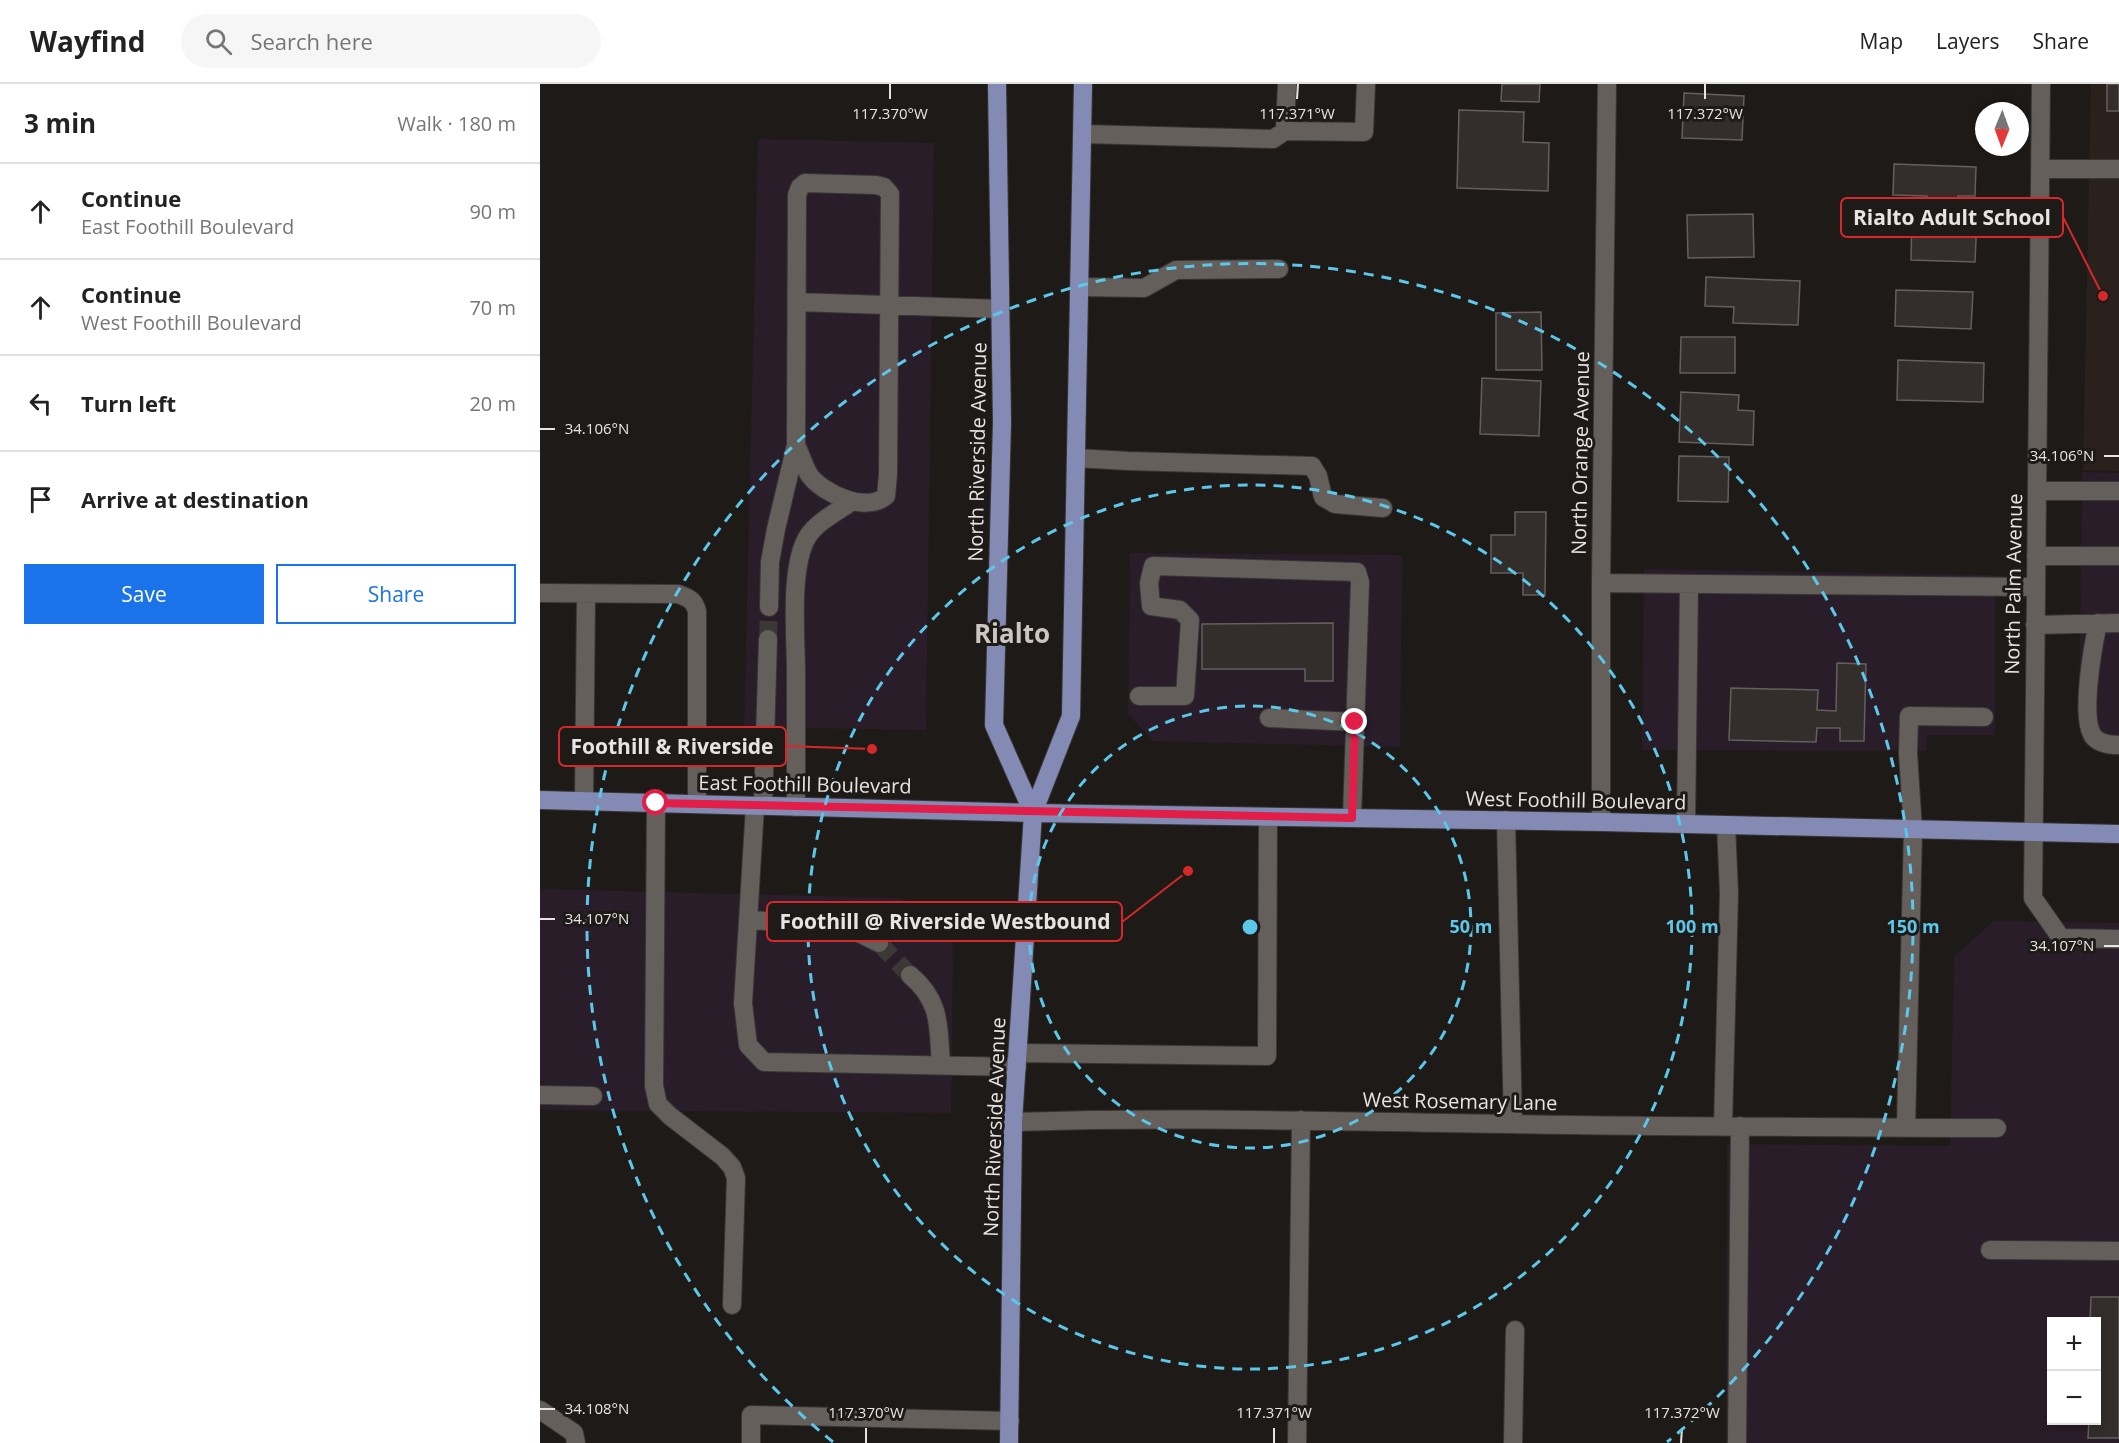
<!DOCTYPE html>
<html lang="en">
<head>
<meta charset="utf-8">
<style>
  :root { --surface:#fff; --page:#f6f6f6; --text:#222; --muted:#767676; --line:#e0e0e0; --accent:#1a73e8 }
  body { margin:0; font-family:"Open Sans",sans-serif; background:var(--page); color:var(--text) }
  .controls { position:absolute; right:18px; bottom:18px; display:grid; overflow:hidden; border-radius:0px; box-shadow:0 3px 9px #0003 }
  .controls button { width:54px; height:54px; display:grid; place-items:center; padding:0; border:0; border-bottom:2px solid var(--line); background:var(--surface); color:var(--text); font:30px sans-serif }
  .compass { position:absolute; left:1435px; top:18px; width:54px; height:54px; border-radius:50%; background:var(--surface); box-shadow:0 3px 9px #0003; rotate:181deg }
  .stop { position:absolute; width:18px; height:18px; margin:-14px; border:4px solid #e11d48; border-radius:50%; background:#fff }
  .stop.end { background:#e11d48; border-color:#fff; box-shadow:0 2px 6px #0008 }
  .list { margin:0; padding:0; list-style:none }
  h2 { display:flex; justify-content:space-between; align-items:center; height:78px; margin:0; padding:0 24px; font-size:26px }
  h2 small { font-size:20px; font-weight:400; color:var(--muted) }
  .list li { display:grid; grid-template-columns:39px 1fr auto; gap:18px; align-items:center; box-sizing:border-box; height:96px; padding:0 24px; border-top:2px solid var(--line) }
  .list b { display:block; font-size:22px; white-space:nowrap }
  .list p { margin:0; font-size:20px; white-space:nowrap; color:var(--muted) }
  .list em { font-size:20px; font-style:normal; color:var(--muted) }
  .actions { display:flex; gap:12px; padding:18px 24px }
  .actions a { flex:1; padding:14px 0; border:2px solid var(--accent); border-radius:0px; text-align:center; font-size:21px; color:var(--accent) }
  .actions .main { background:var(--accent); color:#fff }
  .icon { flex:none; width:33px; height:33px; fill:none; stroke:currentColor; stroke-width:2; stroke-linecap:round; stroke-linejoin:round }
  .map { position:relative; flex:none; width:1579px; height:1359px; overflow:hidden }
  header { display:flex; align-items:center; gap:36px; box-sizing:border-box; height:84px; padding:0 30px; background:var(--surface); border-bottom:2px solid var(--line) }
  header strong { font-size:28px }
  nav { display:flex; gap:33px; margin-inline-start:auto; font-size:21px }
  .search { width:420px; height:54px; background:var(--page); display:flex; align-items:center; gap:15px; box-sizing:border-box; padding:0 21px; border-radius:33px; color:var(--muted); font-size:22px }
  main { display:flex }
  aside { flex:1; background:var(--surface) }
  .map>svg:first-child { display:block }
  .commercial { fill:#2a1d2a; fill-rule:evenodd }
  .built { fill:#2b211c }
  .building { fill:#332d2c; stroke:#655e5d; stroke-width:1.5 }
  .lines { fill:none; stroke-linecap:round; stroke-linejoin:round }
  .minor-tunnel { stroke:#3c3836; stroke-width:18; stroke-dasharray:18 9; stroke-linecap:butt }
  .minor-casing { stroke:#393635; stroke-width:20 }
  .major-casing { stroke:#393635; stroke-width:20 }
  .minor { stroke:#655f5c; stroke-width:18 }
  .major { stroke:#838bb5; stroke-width:18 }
  .route { stroke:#e11d48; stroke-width:8 }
  .ticks { fill:none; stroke:#e8e4e3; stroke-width:2 }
  .ring { fill:none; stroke:#5cc7e8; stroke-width:3; stroke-dasharray:10 8 }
  .labels { text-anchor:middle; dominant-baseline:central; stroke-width:6; stroke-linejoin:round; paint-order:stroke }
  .street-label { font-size:20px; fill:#e8e4e3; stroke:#1e1a18 }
  .district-label { font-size:26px; font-weight:bold; fill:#ccc5c2; stroke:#1e1a18 }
  .ticks-label { font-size:15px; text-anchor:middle; fill:#e8e4e3; stroke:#1e1a18; stroke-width:6; stroke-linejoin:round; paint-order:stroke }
  .centre { fill:#5cc7e8; stroke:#1e1a18; stroke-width:3 }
  .ring-label { font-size:18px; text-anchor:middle; font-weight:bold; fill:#5cc7e8; stroke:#1e1a18; stroke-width:6; stroke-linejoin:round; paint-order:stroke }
  .leader { fill:none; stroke:#d62828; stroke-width:2 }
  .callout-dot { fill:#d62828; stroke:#1e1a18; stroke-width:2 }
  .callout { fill:#1e1a18; stroke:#d62828; stroke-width:2 }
  .callout-label { font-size:21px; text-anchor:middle; font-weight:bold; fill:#e8e4e3 }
</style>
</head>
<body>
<header>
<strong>Wayfind</strong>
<div class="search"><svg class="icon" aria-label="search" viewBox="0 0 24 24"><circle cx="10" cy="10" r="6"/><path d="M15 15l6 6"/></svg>Search here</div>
<nav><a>Map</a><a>Layers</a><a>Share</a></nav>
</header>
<main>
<aside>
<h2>3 min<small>Walk · 180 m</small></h2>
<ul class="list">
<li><svg class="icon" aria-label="ahead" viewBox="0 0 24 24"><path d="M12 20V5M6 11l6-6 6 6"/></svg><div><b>Continue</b><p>East Foothill Boulevard</p></div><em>90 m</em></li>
<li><svg class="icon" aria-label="ahead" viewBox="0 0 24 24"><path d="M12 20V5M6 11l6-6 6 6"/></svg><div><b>Continue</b><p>West Foothill Boulevard</p></div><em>70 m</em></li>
<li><svg class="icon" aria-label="left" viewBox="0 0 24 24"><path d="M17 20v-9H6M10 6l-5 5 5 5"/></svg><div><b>Turn left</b></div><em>20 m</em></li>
<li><svg class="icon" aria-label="arrive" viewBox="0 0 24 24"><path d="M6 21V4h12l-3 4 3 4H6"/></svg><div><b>Arrive at destination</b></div></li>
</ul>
<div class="actions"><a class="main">Save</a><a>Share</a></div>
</aside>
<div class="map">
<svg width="1579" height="1359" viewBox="0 0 1579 1359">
  <rect width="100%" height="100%" fill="#1e1a18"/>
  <path class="commercial" d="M218,55L394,59L386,646L204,643Z
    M1542,388L1579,389V672L1566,671L1545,660L1539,643Z
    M590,469L862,471L860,663L613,657L588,630Z
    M1104,485L1455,491V651H1387L1386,667L1102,666Z
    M0,805L357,814L381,820L404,839L413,862L411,1029L0,1026Z
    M1454,837L1579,839V1359H1186L1187,1060L1410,1062L1414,873ZM1512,1238H1556V1336H1512Z"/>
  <path class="built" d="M1551,0H1579V387L1543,386Z"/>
  <path class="building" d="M962,0H1000L999,18L961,17Z
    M1567,0H1579V27H1567Z
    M1144,9L1204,12L1202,56L1142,54Z
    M919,26L984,28L983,58L1009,59L1008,107L917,104Z
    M1354,80L1436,83L1435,112H1418L1417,126L1387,125V112L1353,111Z
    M1213,130L1214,173L1148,174L1147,131Z
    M1372,131L1437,134L1435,178L1371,176Z
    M1166,193L1260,197L1258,241L1193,239L1194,223L1165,222Z
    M1356,206L1433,208L1431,245L1355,242Z
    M1001,228L1002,286H956V229Z
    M1141,253H1195V289H1140Z
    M1358,276L1444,279L1443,318L1357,316Z
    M942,294L1001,297L999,352L940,350Z
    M1141,308L1199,311L1198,326L1214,327L1213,361L1139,358Z
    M1139,372L1189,373L1188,418L1138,417Z
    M975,428H1006L1005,511H983V489H951V451H975Z
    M793,539V597H765V585H662V540Z
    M1297,579L1326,580L1324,657H1300V644H1277L1276,658L1189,656L1191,604L1278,606L1277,626L1296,627Z
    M1551,1213H1579V1354H1548L1549,1336H1556V1238H1550Z"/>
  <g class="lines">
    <path class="minor-tunnel" d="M228,555L229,523
      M339,859L370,891"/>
    <defs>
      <path id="minor" d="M1501,0L1493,814L1521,854L1579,855
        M745,47L824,48L826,0
        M543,50L733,55L745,47L747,0
        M1500,85H1579
        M265,99L336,101L344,103L350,110L348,390L346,412C326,429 284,410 270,392C264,383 261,371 256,361L257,111L260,103Z
        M540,203L604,204L636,186L739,185
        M258,218L460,225
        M536,374L588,377L772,382L778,392L783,413L795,420L843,424
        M1497,407H1579
        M1496,472H1579
        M1061,499L1496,503
        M0,509L138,510C149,514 154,516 157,527V720
        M229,523L230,478L236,445L256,361
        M1558,539C1553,562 1540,633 1553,652C1559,660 1570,661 1579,661
        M1495,541L1579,539
        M599,612H645L650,536L640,526L611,522L609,499L613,482L817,488L820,498L812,734
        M729,634L815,638
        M44,717L46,511
        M116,719L114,1002L118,1020L130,1032L182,1072L192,1083L196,1094L192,1221
        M215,722L203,919L208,961L224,978L477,983
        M223,722L228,555
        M256,723C256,678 256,633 256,589C256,553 249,482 268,452C278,437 297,428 311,418
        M966,736L973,1040
        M1061,738V499L1067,0
        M1146,740L1149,500
        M208,836L303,841L339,859
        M370,891C402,918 398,943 401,981
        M478,969L727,972L728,733
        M0,1011L53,1012
        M473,1038C640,1032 806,1038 972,1040C1134,1043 1295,1043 1457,1044
        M1183,1042L1189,809L1186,741
        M1366,1043L1373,746L1368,669L1369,632L1444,633
        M1450,1166L1579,1167
        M0,1326L34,1349L36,1359
        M211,1359V1331L470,1337
        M757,1359L761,1036
        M973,1359L975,1246
        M1197,1359L1200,1042"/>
      <path id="major" d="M457,0L462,338L454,641L493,729
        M0,716L493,729L1061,738L1579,750
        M469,1359L473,1038L493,729L531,632L543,0"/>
    </defs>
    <use href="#minor" class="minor-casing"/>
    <use href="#major" class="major-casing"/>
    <use href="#minor" class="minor"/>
    <use href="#major" class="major"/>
  </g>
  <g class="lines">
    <path class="route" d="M116,719L812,734L815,638"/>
  </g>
  <path class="ticks" d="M350,15V0M757,15L758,0M1165,15V0M0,345H15M1564,372H1579M0,835H15M1564,862H1579M0,1325H15M326,1359V1344M734,1359V1344M1141,1359L1142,1344"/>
  <g class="ring">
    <circle cx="710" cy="843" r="221"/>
    <circle cx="710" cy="843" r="442"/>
    <path d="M293 1358A663 663 0 1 1 1127 1358"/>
  </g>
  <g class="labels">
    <g class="street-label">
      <text transform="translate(437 368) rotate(-89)">North Riverside Avenue</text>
      <text transform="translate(1040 369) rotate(-89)">North Orange Avenue</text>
      <text transform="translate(1473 500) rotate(-89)">North Palm Avenue</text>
      <text transform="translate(265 700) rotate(1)">East Foothill Boulevard</text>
      <text transform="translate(1036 716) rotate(1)">West Foothill Boulevard</text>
      <text transform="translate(920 1017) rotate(1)">West Rosemary Lane</text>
      <text transform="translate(454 1043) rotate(-88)">North Riverside Avenue</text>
    </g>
    <g class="district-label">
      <text x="472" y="549">Rialto</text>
    </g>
  </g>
  <g class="ticks-label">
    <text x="350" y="35">117.370°W</text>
    <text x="757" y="35">117.371°W</text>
    <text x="1165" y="35">117.372°W</text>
    <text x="57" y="350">34.106°N</text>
    <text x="1522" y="377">34.106°N</text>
    <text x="57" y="840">34.107°N</text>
    <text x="1522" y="867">34.107°N</text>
    <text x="57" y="1330">34.108°N</text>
    <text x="326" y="1334">117.370°W</text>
    <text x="734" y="1334">117.371°W</text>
    <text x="1142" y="1334">117.372°W</text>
  </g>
  <circle cx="710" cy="843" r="9" class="centre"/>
  <g class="ring-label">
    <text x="931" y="849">50 m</text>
    <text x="1152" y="849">100 m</text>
    <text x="1373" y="849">150 m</text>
  </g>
  <path class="leader" d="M1563 212L1523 133M332 665L246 662M648 787L582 838"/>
  <g class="callout-dot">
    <circle cx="1563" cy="212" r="6"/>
    <circle cx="332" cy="665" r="6"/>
    <circle cx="648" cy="787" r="6"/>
  </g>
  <g class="callout">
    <rect x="1301" y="114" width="222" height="39" rx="6"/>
    <rect x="19" y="643" width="227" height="39" rx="6"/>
    <rect x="227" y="818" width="355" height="39" rx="6"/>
  </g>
  <g class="callout-label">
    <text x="1412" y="141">Rialto Adult School</text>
    <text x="132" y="670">Foothill &amp; Riverside</text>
    <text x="405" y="845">Foothill @ Riverside Westbound</text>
  </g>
</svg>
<div class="controls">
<button>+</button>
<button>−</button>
</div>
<svg class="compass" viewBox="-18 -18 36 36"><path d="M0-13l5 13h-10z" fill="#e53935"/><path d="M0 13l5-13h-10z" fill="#767676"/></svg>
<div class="stop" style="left:116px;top:719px"></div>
<div class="stop end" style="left:815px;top:638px"></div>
</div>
</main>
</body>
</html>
